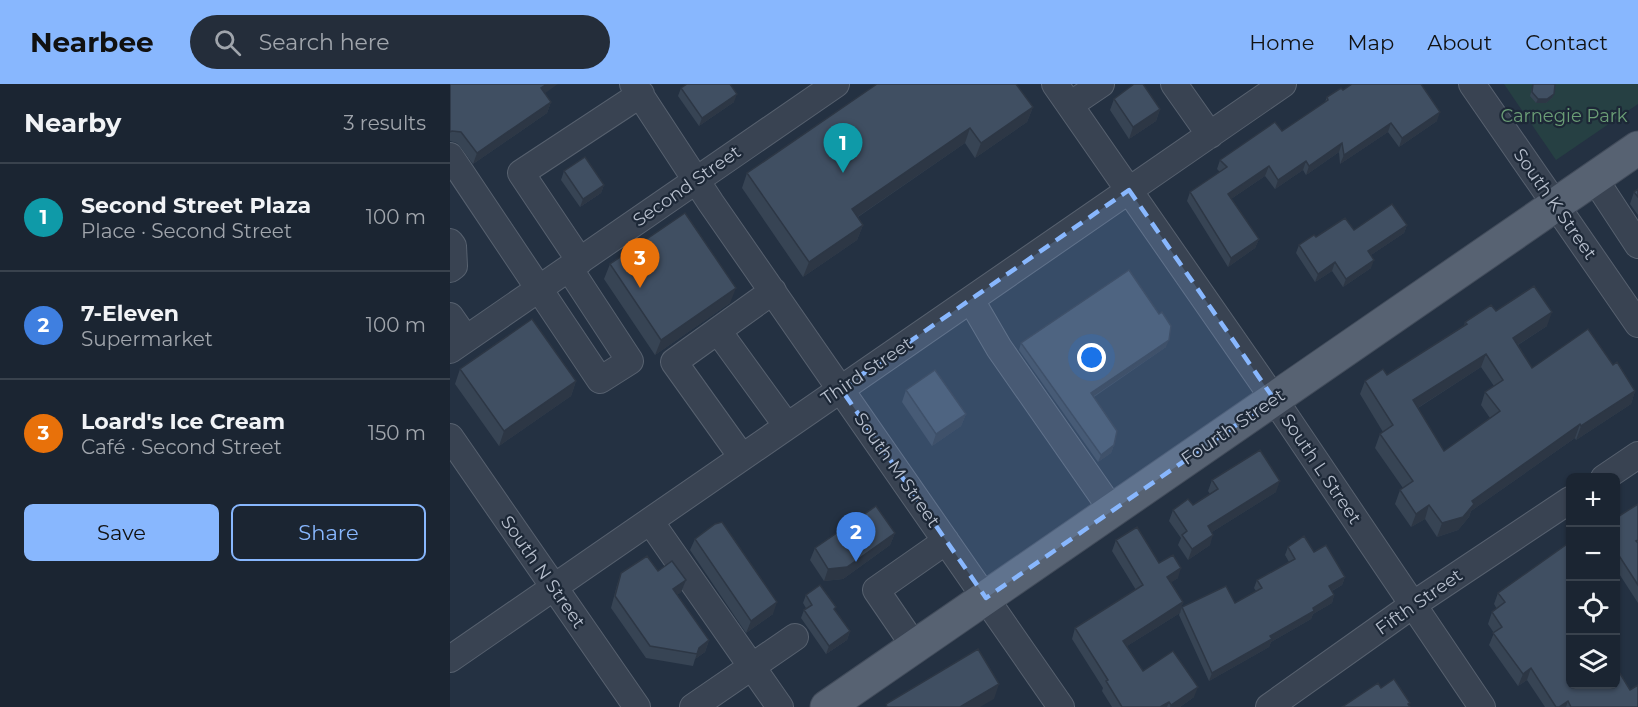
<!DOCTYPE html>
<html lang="en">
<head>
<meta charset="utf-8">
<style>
  :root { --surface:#1b2532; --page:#242d3a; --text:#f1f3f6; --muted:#a0a5ac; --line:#39424d; --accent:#88b7fe }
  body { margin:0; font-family:Montserrat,sans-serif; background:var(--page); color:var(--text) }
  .controls { position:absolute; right:18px; bottom:18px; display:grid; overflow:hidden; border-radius:9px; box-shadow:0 2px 4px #0004 }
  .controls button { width:54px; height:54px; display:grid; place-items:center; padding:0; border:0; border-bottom:2px solid var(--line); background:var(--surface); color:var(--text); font:30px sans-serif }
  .you { position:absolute; left:642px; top:274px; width:21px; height:21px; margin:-15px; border:4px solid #fff; border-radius:50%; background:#1a73e8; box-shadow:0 0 0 9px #1a73e833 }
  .badge { display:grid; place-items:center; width:39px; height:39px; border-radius:50%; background:var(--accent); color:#fff; font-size:20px; font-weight:700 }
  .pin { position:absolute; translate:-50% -50px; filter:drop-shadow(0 2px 3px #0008) }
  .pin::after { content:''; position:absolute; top:32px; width:21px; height:18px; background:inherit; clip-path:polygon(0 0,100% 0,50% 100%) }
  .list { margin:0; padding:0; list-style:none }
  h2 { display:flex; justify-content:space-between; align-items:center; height:78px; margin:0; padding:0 24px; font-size:26px }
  h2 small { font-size:20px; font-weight:400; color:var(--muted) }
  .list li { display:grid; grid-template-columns:39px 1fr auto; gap:18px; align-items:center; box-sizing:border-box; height:108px; padding:0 24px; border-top:2px solid var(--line) }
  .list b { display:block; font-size:22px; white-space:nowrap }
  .list p { margin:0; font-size:20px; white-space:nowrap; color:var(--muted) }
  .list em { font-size:20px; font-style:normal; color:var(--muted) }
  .actions { display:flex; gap:12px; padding:18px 24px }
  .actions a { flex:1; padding:14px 0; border:2px solid var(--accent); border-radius:9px; text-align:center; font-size:21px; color:var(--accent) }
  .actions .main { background:var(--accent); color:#111 }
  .icon { flex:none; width:33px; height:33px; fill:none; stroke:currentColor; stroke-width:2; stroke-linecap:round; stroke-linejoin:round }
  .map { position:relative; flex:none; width:1188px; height:623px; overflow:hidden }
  header { display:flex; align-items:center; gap:36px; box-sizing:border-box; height:84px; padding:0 30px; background:var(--accent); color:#111 }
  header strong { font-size:28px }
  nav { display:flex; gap:33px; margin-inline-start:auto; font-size:21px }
  .search { width:420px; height:54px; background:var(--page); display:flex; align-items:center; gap:15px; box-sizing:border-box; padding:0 21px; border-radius:33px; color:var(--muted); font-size:22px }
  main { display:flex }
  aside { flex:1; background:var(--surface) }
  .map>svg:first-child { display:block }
  .green { fill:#264043 }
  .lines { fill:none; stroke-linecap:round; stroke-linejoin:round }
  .minor-casing { stroke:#57616f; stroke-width:28 }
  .major-casing { stroke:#424c5b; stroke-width:35 }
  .minor { stroke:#394352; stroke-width:26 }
  .major { stroke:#576272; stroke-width:33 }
  .wall { fill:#374454; fill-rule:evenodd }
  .shaded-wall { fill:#2d3745 }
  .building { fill:#404f62; stroke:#2d3745; stroke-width:1.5; fill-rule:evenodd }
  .marked { fill:#88b7fe; fill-opacity:0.2; stroke:#88b7fe; stroke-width:4.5; stroke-dasharray:12 8; stroke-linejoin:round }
  .labels { text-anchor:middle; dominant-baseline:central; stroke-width:4.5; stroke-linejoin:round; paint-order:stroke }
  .park-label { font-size:18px; fill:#6b9e76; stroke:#1d2837 }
  .street-label { font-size:18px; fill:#b6becc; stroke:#1d2837 }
</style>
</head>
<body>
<header>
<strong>Nearbee</strong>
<div class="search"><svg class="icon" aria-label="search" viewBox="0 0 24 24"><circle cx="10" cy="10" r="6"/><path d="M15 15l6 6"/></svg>Search here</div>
<nav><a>Home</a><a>Map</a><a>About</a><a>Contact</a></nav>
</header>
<main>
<aside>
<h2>Nearby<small>3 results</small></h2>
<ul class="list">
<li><span class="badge" style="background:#0f9aa8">1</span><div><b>Second Street Plaza</b><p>Place · Second Street</p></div><em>100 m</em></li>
<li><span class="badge" style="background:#3f7fe0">2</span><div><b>7-Eleven</b><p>Supermarket</p></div><em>100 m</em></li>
<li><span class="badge" style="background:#e8710a">3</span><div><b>Loard's Ice Cream</b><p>Café · Second Street</p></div><em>150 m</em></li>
</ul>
<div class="actions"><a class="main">Save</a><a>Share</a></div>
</aside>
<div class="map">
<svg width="1188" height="623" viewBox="0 0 1188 623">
  <rect width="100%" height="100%" fill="#243142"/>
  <path class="green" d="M1054,0H1188V20L1106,76Z"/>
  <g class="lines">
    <defs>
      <path id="minor" d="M183,0L261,119L611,623
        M605,0L824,315L1032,623
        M724,0L760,51
        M1022,0L1188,240
        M620,21L651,0
        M0,72L150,296L180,277L119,184
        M1144,94L1188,161
        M0,158L3,162L4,182L0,185
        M130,177L71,89L191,10
        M521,216L549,264L662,426
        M0,232L16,255
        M268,247L337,342
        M0,266L386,0
        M0,353L187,623
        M292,373L224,278L323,207
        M1154,394L1188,371
        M200,437L330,623
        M465,563L426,506L496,457
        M0,575L833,0
        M243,623L345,553
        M819,623L964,520L1120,416"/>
      <path id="major" d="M377,623L1188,64"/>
    </defs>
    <use href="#minor" class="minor-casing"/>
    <use href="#major" class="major-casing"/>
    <use href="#minor" class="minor"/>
    <use href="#major" class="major"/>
  </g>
  <path class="wall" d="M0,0L95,10L101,18L97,29L23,80L7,59L0,57Z
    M1083,0L1104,10L1102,14L1096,19H1086L1080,12Z
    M231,4L284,18L249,42L228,12Z
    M893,6L987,37L949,63L938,48L890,80L889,68L856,91L853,86L825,105L815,92L781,115L809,155L805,164L778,183L737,117L740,108L770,88L767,85L770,76L832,47L875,18L877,13Z
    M664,15L710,25L706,37L679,55L660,26Z
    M583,23L577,38L525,74L515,59L408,133L413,141L407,156L353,193L292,104L297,89Z
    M114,87L154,101L151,109L130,123L111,96Z
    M1188,105V131L1180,120L1184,108Z
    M957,141L954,149L921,171V184L893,203L882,187L865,198L846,169L849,161L866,153L904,146Z
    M160,180L280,219L205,271L154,195Z
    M1046,227L1097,242L1068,261L1082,284L1163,281L1185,307L1181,320L1126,356L1125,354L1021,427L1019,433L1008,446L987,453L975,435L961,443L945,420L950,406L953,404L925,364L930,350L933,348L910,310L915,297L937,291L1014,242L1015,238ZM1031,283L1044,302L1035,308L1031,321L1040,334L994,367L968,324Z
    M571,259L716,263L644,313L664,361L661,369L648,378L569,266Z
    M10,285L126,297L121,312L49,362L5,300Z
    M456,306L516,330L511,342L482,362L452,318Z
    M762,396L826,408L762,448L760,461L738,476L728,461L731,454L719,437L723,426L743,421L760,410L758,407Z
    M1188,420V519L1166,485V434Z
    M445,449L440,461L393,495L374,497L360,476L365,464Z
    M245,455L323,530L296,549L240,466Z
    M666,456L709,479L728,494L721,498L733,518L730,529L677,562L693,587L744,613L730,623H662L652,607L653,604L622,555L625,544L686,506L662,467Z
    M838,463L864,468L895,493L892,501L882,507L884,511L882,519L863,530L861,535L821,558L819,563L759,597L729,531L732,523L785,519L806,507L804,504L807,496L839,478L835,471Z
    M208,487L236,496L231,508L227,511L259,556L255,568L245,575L243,582L196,574L161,524L167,501L171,489Z
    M1048,509L1120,600L1188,623H1095L1077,596L1068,602L1039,561L1044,549L1038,540L1042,528L1047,525L1044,520Z
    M356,511L385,526L400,547L397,556L376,570L351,534L354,526L356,524L353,519Z"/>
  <path class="shaded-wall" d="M97,0H108L87,15L91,4Z
    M287,10L284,18L249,42L252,34Z
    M1104,10L1102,14L1096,19H1086L1088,15Z
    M101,18L97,29L23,80L27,69Z
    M583,23L577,38L525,74L531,59Z
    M710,25L706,37L679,55L683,43Z
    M990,28L987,37L949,63L952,54Z
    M941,39L938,48L890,80L894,71Z
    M520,44L515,59L397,140L402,125Z
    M892,59L889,68L856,91L859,82Z
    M856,77L853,86L825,105L828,96Z
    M819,82L815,92L775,119L778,110Z
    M154,101L151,109L130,123L133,115Z
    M413,141L407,156L353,193L359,178Z
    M957,141L954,149L915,175L918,167Z
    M809,155L805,164L778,183L781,174Z
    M924,176L921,184L893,203L896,195Z
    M885,178L882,187L865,198L868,190Z
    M286,204L280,219L205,271L211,256Z
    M1102,228L1097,242L1058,267L1063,254Z
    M719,256L716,263L638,316L641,309Z
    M1036,270L1031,283L958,330L963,316Z
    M126,297L121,312L49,362L54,347Z
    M1185,307L1181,320L1126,356L1131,342Z
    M516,330L511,342L482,362L486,350Z
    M1130,340L1125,354L1021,427L1019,433L1008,446L987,453L992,439L1022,417Z
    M664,361L661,369L648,378L651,371Z
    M830,397L826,408L754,453L758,442Z
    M979,421L975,435L961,443L966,430Z
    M445,449L440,461L393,495L374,497L378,485Z
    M763,451L760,461L738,476L742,465Z
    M731,484L728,494L714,503L717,493Z
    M895,493L892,501L876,510L879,502Z
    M236,496L231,508L219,517L223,505Z
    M884,511L882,519L863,530L861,535L821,558L819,563L759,597L762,589Z
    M327,518L323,530L296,549L301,537Z
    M733,518L730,529L669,567L673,557Z
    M400,547L397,556L376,570L379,562Z
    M259,556L255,568L245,575L249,564Z
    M1081,584L1077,596L1068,602L1073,590Z
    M549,600L544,615L530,623H510Z
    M748,603L744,613L730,623H720L721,621Z
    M1118,617L1116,623H1109Z
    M719,618L717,623H710Z"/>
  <path class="building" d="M0,0H97L91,4L101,18L27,69L11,48L2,47L0,48Z
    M237,0H280L287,10L252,34L231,4Z
    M427,0H566L583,23L531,59L520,44L402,125L413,141L359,178L297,89Z
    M684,0H693L710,25L683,43L664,15Z
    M902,0H971L990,28L952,54L941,39L894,71L892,59L859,82L856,77L828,96L819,82L778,110L809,155L781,174L740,108L777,83L770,76L825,38L832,47L878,16L877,13L891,4L893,6Z
    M1083,0H1104L1105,1L1104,10L1097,15H1088L1082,8Z
    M135,73L154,101L133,115L114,87Z
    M1188,105V113L1184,108Z
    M942,120L957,141L918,167L924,176L896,195L885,178L868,190L849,161L864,151L866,153L895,134L904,146Z
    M235,129L286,204L211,256L160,180Z
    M679,186L709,230L712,228L721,242L719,256L641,309L667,347L664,361L651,371L571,259Z
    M1084,202L1102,228L1063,254L1082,284L1138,245L1163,281L1167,278L1185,307L1131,342L1130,340L1022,417L1024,420L1013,433L992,439L979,421L966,430L950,406L963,397L930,350L943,341L915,297L933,285L937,291L1017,240L1015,238L1041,221L1046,227ZM1036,270L1053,296L1035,308L1050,327L994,367L963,316Z
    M82,235L126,297L54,347L10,285Z
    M485,286L516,330L486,350L456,306Z
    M810,366L830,397L758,442L763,451L742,465L732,451L737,447L723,426L738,415L743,421L768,405L762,396Z
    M1188,420V456L1186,457L1188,459V501L1166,467V434Z
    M426,422L445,449L397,483L378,485L365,464Z
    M272,438L327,518L301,537L245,455L265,440Z
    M687,443L709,479L723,471L731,484L717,493L733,518L673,557L693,587L723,567L748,603L721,621L719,618L710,623H672L656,597L658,596L625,544L693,501L666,456Z
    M854,452L864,468L876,461L895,493L879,502L884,511L863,524L864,527L820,552L822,555L762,589L732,523L776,502L785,519L812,504L807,496L845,475L838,463Z
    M1120,458V600H1166V583L1180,606L1188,601V623H1121L1118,617L1109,623H1106L1081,584L1073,590L1043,549L1052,543L1042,528L1055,518L1048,509Z
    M197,472L208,487L222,477L236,496L223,505L259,556L249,564L247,570L200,562L165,512L171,489Z
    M370,501L386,523L384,525L400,547L379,562L354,526L362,521L356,511Z
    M528,565L549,600L510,623H437L436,620Z
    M944,595L960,619L958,620L960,623H892L928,599L931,604Z"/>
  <path class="marked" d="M679,106L824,315L536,514L391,305Z"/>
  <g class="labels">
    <g class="park-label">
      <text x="1114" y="32">Carnegie Park</text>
    </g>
    <g class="street-label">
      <text transform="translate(237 102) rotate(-35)">Second Street</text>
      <text transform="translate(1105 120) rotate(55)">South K Street</text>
      <text transform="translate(417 287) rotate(-34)">Third Street</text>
      <text transform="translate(783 343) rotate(-34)">Fourth Street</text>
      <text transform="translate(871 385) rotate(56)">South L Street</text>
      <text transform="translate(447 386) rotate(55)">South M Street</text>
      <text transform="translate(93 488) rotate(55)">South N Street</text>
      <text transform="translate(969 518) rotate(-35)">Fifth Street</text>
    </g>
  </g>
</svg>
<div class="controls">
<button>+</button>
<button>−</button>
<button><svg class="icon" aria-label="locate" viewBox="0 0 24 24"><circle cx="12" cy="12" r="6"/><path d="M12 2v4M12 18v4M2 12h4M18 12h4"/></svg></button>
<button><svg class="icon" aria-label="layers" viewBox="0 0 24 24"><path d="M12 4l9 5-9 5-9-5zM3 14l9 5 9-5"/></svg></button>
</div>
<div class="you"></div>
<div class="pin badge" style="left:393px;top:89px;background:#0f9aa8">1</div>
<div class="pin badge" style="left:406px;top:478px;background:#3f7fe0">2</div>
<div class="pin badge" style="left:190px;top:204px;background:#e8710a">3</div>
</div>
</main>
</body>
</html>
